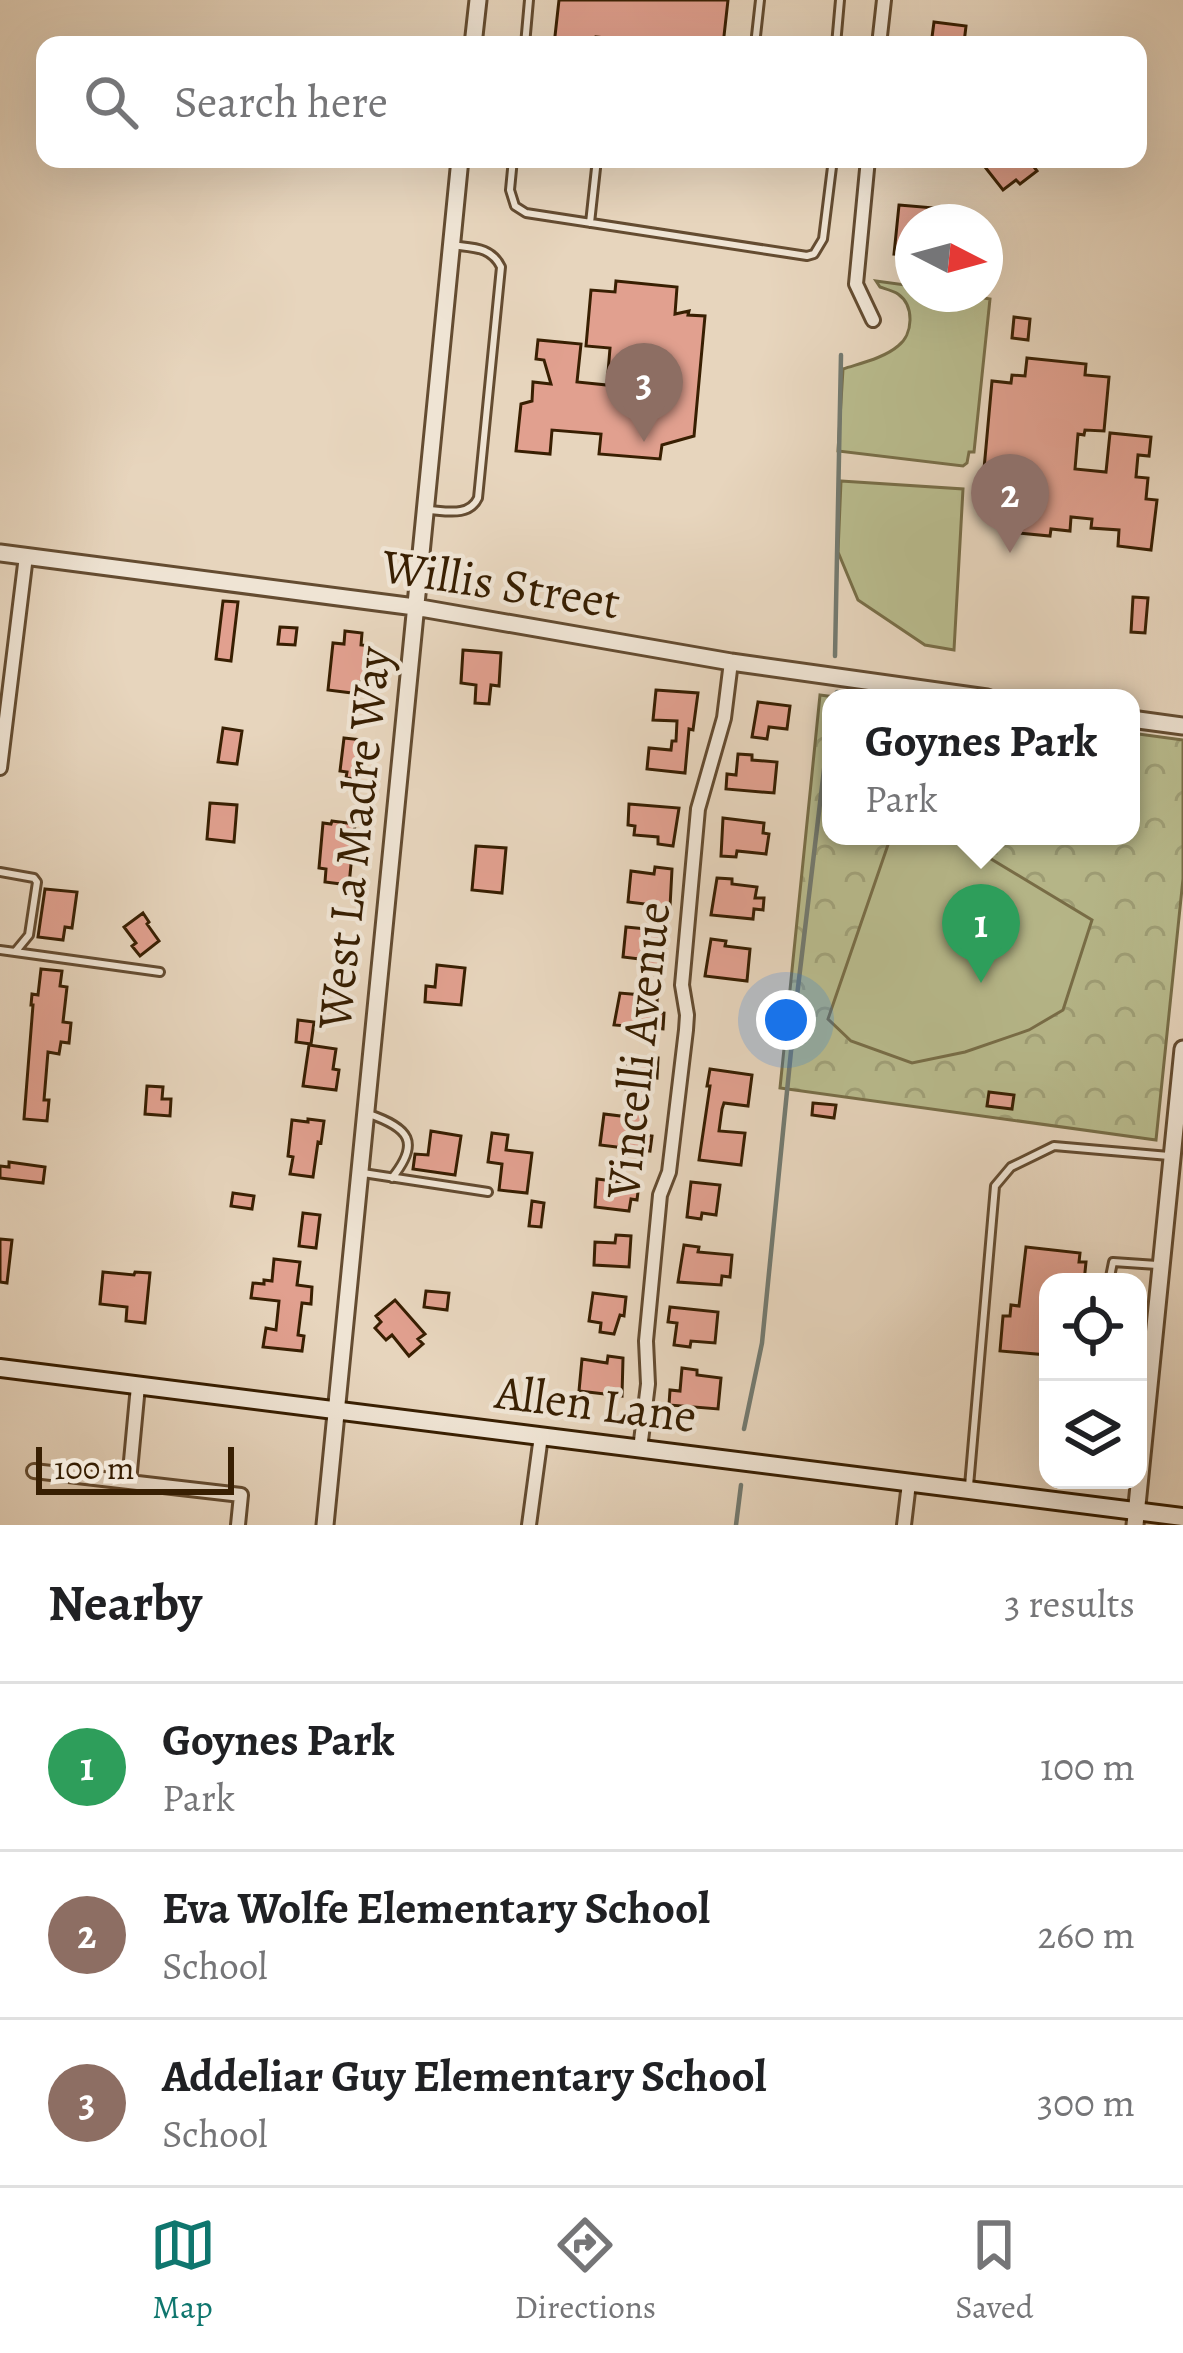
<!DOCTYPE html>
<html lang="en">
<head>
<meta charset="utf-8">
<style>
  :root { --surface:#fff; --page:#f2f2f2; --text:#202124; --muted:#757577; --line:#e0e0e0; --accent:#0f766e }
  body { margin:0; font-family:Alegreya,serif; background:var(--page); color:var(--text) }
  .controls { position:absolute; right:36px; bottom:36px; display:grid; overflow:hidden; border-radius:24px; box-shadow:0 12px 48px #0002 }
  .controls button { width:108px; height:108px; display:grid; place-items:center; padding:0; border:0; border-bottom:3px solid var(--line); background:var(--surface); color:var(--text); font:60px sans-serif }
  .compass { position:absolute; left:895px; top:204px; width:108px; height:108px; border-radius:50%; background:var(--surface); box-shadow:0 12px 48px #0002; rotate:96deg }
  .scale { position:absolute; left:36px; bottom:30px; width:198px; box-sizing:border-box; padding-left:12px; border:6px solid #381f02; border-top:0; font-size:33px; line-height:42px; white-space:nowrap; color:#381f02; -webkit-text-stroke:9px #efe4d4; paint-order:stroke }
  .you { position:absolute; left:786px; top:1020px; width:42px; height:42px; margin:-30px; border:9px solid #fff; border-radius:50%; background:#1a73e8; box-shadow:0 0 0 18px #1a73e833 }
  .badge { display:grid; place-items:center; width:78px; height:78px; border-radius:50%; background:var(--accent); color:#fff; font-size:39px; font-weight:700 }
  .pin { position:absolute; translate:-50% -99px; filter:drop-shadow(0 3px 6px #0008) }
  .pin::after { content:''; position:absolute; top:63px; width:42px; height:36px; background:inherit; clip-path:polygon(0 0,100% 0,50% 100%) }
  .popup { position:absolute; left:822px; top:689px; width:318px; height:156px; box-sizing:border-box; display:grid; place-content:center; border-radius:24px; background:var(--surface); filter:drop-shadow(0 3px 9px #0005); font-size:39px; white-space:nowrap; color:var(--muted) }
  .popup b { font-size:45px; color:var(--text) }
  .popup::after { content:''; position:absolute; left:50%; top:100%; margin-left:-24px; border:24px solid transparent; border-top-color:var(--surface) }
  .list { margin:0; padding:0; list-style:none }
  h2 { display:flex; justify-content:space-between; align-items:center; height:156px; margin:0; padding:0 48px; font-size:51px }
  h2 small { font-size:39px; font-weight:400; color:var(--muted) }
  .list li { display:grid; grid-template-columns:78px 1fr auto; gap:36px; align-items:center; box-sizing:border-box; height:168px; padding:0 48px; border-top:3px solid var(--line) }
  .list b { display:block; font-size:45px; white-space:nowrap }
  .list p { margin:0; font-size:39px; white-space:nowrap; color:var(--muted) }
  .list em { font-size:39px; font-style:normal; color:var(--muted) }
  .icon { flex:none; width:66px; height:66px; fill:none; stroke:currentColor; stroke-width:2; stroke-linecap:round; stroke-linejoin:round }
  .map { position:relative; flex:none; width:1183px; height:1525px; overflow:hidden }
  .search { position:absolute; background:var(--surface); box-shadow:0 12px 48px #0002; left:36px; right:36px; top:36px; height:132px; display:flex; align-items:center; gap:30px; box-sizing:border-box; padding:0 42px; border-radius:24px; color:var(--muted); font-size:45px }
  .sheet { height:660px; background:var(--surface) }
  nav { display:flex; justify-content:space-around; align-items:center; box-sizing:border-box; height:168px; border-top:3px solid var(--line); background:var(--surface); font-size:33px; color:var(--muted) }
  nav a { display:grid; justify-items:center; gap:6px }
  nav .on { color:var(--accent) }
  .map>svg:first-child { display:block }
  .park { fill:url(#park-crowns); stroke:#786e48; stroke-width:3 }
  .garden { fill:#b9bc8e; stroke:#786e48; stroke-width:3 }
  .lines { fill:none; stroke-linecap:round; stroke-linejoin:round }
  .stream { stroke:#737a70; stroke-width:4.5 }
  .building { fill:#e1a08f; stroke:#381f02; stroke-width:3 }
  .service-casing { stroke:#644c31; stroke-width:12 }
  .minor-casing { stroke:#644c31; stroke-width:18 }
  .tertiary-casing { stroke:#644c31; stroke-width:21 }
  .secondary-casing { stroke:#381f02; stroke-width:22 }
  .service { stroke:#efe4d4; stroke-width:6 }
  .minor { stroke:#efe4d4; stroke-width:12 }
  .tertiary { stroke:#efe4d4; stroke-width:15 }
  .secondary { stroke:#efe4d4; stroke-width:16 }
  .labels { text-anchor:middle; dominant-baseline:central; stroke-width:9; stroke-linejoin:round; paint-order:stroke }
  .street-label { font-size:48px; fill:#381f02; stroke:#efe4d4 }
</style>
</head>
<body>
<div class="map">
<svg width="1183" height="1525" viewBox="0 0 1183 1525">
  <defs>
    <pattern id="park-crowns" width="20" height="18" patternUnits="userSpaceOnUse" patternTransform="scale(3)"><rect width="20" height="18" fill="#b9bc8e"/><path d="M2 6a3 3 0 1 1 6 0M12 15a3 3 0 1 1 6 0" fill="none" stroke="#a0a179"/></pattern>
  </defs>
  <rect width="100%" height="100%" fill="#e7d5bd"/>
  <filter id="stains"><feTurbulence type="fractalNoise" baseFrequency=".00167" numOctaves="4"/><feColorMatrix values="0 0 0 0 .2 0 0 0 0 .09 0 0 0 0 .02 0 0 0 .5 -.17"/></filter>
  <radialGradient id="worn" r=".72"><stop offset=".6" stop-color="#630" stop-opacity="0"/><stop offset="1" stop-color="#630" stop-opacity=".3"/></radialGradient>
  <path class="park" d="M820,695L843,698H831V836H1131V733L1183,740V879L1156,1140L780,1088Z"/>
  <path class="garden" d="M876,281L913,286V294H960L990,299L974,452H969L967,463L963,466L838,451L843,369C861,363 884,358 898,346C913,335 915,306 898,294C894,291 886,289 880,287Z
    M841,481L963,489L954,650L925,645L858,600L838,552Z
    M891,836H953L1092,920L1063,1010L1029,1030L965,1052L912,1063L851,1041L828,1019Z"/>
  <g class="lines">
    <path class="stream" d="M835,656L841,355
      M835,698L837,692
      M744,1429L762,1343L794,1021L831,711
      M736,1525L741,1485"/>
  </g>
  <path class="building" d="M559,0H728L723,45H667L596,37L595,45H554Z
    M934,22L966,26L964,43L931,45Z
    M996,159H1043L1034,167L1037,171L1020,184L1016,180L1003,190L985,167Z
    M899,205L935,208L934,222H913V255L894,254Z
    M616,281L677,287L675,314L689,311L688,315L705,316L694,436L662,445L660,459L599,454L601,434L552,430L550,454L516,451L521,404L532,401L533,382L551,384L544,360L536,359L538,340L581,344L577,382L607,385L610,348L586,346L591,290L615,292Z
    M1014,317L1030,319L1028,340L1012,338Z
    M1027,358L1086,364L1085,375L1109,377L1104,431L1085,430L1084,435L1078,434L1075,469L1106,472L1110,433L1151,437L1149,456L1138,455L1136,477L1148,478L1146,499L1157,500L1151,550L1118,546L1119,530L1091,528L1092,519L1071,517L1070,531L1051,529L1050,536L1008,532L1010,514L996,512L997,504L981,502L992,381L1011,383L1012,375L1025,376Z
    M1133,597L1148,598L1145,633L1131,632Z
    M223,601L238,602L231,661L216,659Z
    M280,627L297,628L295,645L278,644Z
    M345,631L362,633L361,645L372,646L368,683L361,682L360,694L328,690L333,643L344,644Z
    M463,650L501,653L499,686L491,685L489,704L475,703L476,685L461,683Z
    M656,690L698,693L693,730L689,729L685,773L647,769L649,748L671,750L672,741H676L677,721L653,720Z
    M758,702L790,706L787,729L769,727L767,739L752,737Z
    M223,728L242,731L237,764L218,762Z
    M344,738L363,740L358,779L346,778L347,772L340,771Z
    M738,754L752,755V760L777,762L774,793L726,789L727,774L736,775Z
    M210,803L237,805L234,842L207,839Z
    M629,804L679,808L673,846L658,844V837L634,835L635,826L628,825Z
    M723,818L764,823L763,833L769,834L766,854L737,851L736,857L721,856Z
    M332,821L355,824L349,885L325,882L326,869L319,868L323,823L331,824Z
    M476,846L506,848L502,893L472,890Z
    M655,867L672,869L670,907L628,902L631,871L654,874Z
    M717,878L732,879V884L757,887L755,898H764L763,910L754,909L753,919L711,915Z
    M45,889L77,892L72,928L65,927L63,940L38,937Z
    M143,913L149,922L147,924L159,941L140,956L132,946L136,943L124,927Z
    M626,927L668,931L662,968L647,966L648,960L623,957Z
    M711,939L726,941L725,946L750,949L747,981L705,976Z
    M437,965L465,968L461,1005L425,1002L426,986L435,987Z
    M41,969L62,971L60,986L67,987L63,1022L71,1023L69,1043L61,1042L59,1054L48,1052L44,1100H49L47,1121L24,1119L33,1005H31L32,994L38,995Z
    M643,989L658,991L656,1012L664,1013L663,1029L614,1025L620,993L643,995Z
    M298,1020L314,1022L311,1044L296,1042Z
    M309,1045L336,1049L333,1069L339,1070L336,1090L303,1086Z
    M628,1057L658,1058L657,1078L651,1077L650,1096H647L643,1135L652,1136L650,1151L600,1145L604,1114L629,1117V1112H633V1090L626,1089Z
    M710,1069L752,1075L748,1106L724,1103L722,1109L719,1131L745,1133L741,1165L699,1160L710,1086H707Z
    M147,1086L163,1087L162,1099H171L170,1116L145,1114Z
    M989,1092L1014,1095L1012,1109L987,1106Z
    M813,1103L836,1105L834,1118L812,1115Z
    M308,1119L324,1121L321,1143L318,1142L313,1177L290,1174L293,1157L288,1156L292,1120L308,1122Z
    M431,1131L461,1136L455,1175L413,1169L415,1154L428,1155Z
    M492,1133L508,1135L506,1150L532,1153L527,1193L499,1190L502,1164L488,1162Z
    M9,1162L45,1167L43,1183L0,1178V1166L9,1167Z
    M597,1179L639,1184L637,1200L631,1199L629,1211L595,1207Z
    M691,1182L720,1185L716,1215L702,1213L701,1219L687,1217Z
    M233,1193L254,1196L252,1209L231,1206Z
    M532,1201L544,1203L541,1227L529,1226Z
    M303,1213L320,1215L316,1248L299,1246Z
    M616,1235L631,1236L629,1267L594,1265L595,1242L615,1243Z
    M0,1239L12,1240L7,1283L0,1282Z
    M684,1245L699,1247L698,1252L732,1255L730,1277L722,1276L721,1285L678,1282Z
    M1026,1247L1080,1253L1079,1262H1086L1084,1282H1048V1355L1000,1351L1003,1316H1010L1011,1305L1019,1306Z
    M274,1259L300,1262L297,1285L312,1287L311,1304L302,1303L298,1335L304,1336L302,1351L263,1347L266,1328L276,1330L279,1301L251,1298L253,1283L264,1284V1280L272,1281Z
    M103,1272L134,1275L135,1272L150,1273L145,1323L126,1321L127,1307L100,1304Z
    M426,1291L449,1293L447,1310L424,1307Z
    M593,1293L626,1297L624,1316L620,1315L614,1334L600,1332L601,1323L589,1321Z
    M395,1300L425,1334L418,1339L423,1344L409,1356L392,1335L386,1340L375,1328L381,1322L376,1316Z
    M670,1307L718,1312L715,1343L691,1341L690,1347L674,1345L677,1323L668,1322Z
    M608,1356L623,1358L622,1396L579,1391L582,1359L607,1363Z
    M682,1368L697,1370V1375L721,1378L718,1409L669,1405L670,1390L680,1391Z"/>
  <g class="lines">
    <defs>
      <path id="service" d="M525,45L529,0
        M755,45L760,0
        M836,45L840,0
        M513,159L510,190L515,206L526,213L807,256L814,254L823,239L833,159
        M590,223L597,159
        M429,510C446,511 469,517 478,498L501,267C491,246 472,248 451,245
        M0,872L34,878L37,882L29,935L15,952L0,950
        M15,952L160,972
        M369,1114C409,1128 421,1142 392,1178
        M363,1173L488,1192
        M1109,1282L1113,1262L1157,1265
        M969,1486L995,1186L1011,1167L1054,1146L1169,1156"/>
      <path id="minor" d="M879,45L884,0
        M868,159L856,284L873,320
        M0,768L26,556
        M640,1449L648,1384L646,1341L660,1195L669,1172L686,1030L687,1015L682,985L698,809L724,718L731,662
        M34,1471L241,1495L238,1525
        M129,1482L138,1386
        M529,1525L541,1436
        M904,1525L909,1483"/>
      <path id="tertiary" d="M473,45L478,0
        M0,553L415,607L731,662L987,698
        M1131,719L1183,726
        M325,1525L460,159
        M1135,1525L1183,1049"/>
      <path id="secondary" d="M0,1368L1183,1517"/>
    </defs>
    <use href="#service" class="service-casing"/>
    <use href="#minor" class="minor-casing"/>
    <use href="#tertiary" class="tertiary-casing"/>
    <use href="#secondary" class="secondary-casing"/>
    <use href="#service" class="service"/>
    <use href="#minor" class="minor"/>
    <use href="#tertiary" class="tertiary"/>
    <use href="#secondary" class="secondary"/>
  </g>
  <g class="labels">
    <g class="street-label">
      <text transform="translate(501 584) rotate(9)">Willis Street</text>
      <text transform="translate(354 838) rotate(-84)">West La Madre Way</text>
      <text transform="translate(638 1050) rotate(-84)">Vincelli Avenue</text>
      <text transform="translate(596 1404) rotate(7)">Allen Lane</text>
    </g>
  </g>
  <rect width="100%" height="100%" filter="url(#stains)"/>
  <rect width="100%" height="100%" fill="url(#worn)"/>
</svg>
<div class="controls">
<button><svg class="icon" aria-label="locate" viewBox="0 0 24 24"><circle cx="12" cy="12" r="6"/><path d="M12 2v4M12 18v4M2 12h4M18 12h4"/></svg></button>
<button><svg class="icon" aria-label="layers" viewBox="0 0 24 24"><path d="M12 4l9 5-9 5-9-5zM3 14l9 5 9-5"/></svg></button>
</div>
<svg class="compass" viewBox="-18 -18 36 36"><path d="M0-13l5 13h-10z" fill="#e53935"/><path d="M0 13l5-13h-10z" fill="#757577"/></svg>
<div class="scale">100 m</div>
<div class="you"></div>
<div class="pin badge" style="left:981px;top:983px;background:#2e9e5b">1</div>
<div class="popup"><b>Goynes Park</b>Park</div>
<div class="pin badge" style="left:1010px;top:553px;background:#8d6e63">2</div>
<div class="pin badge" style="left:644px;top:442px;background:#8d6e63">3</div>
<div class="search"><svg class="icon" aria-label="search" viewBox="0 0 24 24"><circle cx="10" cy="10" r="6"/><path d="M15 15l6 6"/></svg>Search here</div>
</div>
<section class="sheet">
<h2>Nearby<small>3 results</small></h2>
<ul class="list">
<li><span class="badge" style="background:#2e9e5b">1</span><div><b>Goynes Park</b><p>Park</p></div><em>100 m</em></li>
<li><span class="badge" style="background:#8d6e63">2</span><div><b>Eva Wolfe Elementary School</b><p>School</p></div><em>260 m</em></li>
<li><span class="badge" style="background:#8d6e63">3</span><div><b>Addeliar Guy Elementary School</b><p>School</p></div><em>300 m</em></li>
</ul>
</section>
<nav>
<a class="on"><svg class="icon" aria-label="map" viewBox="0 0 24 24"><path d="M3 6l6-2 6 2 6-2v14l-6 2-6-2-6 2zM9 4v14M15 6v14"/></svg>Map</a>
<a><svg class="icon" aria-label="directions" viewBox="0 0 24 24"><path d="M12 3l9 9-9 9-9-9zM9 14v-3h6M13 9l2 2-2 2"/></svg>Directions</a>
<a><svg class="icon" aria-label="saved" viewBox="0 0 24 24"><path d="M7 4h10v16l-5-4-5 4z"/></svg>Saved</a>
</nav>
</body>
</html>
